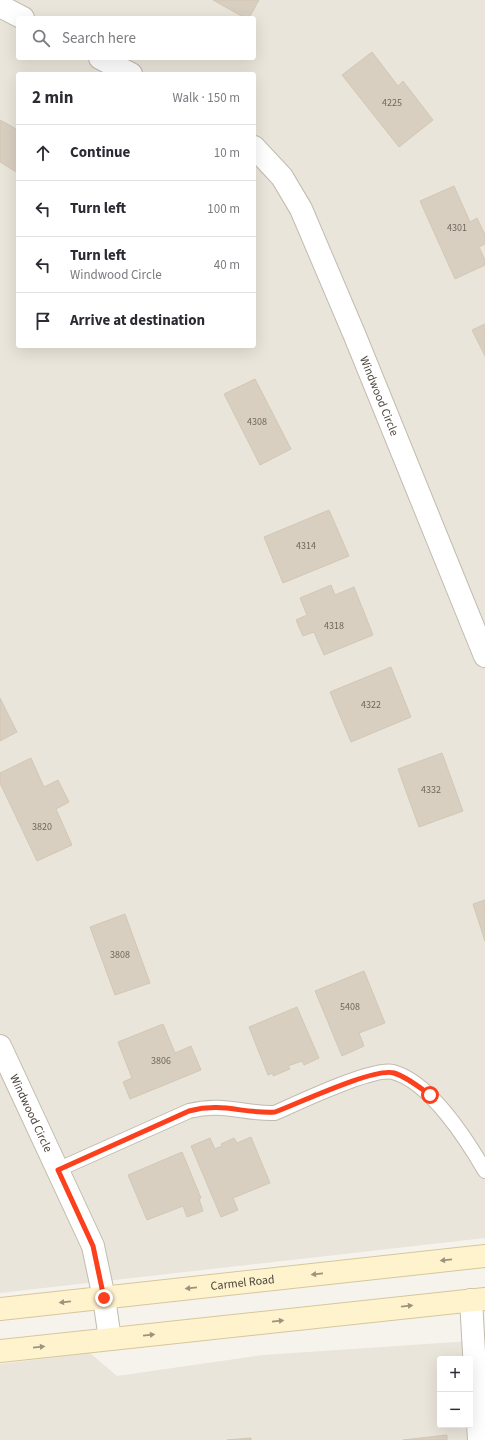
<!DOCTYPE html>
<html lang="en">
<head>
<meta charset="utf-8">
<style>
  :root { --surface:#fff; --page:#f2f2f3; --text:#2b2b33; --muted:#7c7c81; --line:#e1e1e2 }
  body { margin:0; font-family:"Source Sans 3",sans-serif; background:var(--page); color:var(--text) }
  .controls { position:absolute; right:12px; bottom:12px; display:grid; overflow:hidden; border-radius:4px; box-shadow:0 4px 16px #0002 }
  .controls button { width:36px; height:36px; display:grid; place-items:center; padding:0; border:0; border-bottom:1px solid var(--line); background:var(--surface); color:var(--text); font:20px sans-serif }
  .stop { position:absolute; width:12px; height:12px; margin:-9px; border:3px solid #fc3f1d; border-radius:50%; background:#fff }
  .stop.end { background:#fc3f1d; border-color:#fff; box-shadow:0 1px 4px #0008 }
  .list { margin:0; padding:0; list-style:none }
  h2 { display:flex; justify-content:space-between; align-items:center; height:52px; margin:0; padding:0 16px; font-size:17px }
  h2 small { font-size:13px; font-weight:400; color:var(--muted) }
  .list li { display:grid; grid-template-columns:26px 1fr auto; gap:12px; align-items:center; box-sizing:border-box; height:56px; padding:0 16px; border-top:1px solid var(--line) }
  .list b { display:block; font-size:15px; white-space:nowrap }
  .list p { margin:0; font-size:13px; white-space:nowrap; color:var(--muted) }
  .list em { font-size:13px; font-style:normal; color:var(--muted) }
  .icon { flex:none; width:22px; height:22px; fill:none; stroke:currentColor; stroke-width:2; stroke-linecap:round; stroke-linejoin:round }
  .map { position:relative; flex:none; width:485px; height:1440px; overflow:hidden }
  .search { position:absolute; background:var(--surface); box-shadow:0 4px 16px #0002; left:16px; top:16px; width:240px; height:44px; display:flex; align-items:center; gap:10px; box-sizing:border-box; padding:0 14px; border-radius:4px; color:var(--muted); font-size:15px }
  .panel { position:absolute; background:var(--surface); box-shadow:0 4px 16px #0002; left:16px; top:72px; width:240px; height:276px; border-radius:4px }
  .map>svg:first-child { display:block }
  .residential { fill:#eae5da; fill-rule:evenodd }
  .building { fill:#d8cfc1; stroke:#d3c7b4 }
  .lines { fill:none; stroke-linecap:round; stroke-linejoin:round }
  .lane-casing { stroke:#c2bbae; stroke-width:16 }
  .street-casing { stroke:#c2bbae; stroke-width:24 }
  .secondary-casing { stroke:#d6c79b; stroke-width:24 }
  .lane { stroke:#fff; stroke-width:14 }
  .street { stroke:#fff; stroke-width:22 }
  .secondary { stroke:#fff3cd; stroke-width:22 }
  .oneway { fill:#9c937c }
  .route { stroke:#fc3f1d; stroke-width:5 }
  .labels { text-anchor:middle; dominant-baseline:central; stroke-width:4; stroke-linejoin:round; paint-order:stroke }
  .number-label { font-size:10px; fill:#6e675b }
  .street-label { font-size:12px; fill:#4b4439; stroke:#fff }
</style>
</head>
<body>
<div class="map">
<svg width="485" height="1440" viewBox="0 0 485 1440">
  <rect width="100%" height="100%" fill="#f6f3ec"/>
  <path class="residential" d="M0,0H485V1238L0,1293ZM18,18H254V58H18ZM18,74H254V346H18Z
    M485,1340V1440H0V1364L90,1353L117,1376L263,1355ZM440,1359H470V1425H440Z"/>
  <path class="building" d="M213,0H259L249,18H245Z
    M372,52L398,86L403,81L433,120L399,147L342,75Z
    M0,120L18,130V173L0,162Z
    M454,186L470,222L477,218L485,235V244L479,247L485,260V265L455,279L420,201Z
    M485,324V356L472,330Z
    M255,379L291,449L260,465L224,394Z
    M329,510L349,556L283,583L264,537Z
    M331,585L335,595L354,587L373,635L324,655L314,632L303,636L296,620L307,615L300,598Z
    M391,667L411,717L351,742L330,692Z
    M0,698L17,732L0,741Z
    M442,753L463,811L419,827L398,769Z
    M31,758L44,787L58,780L69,802L56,809L72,845L37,861L0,783V773Z
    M485,900V941L473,904Z
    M125,914L150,983L115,995L90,927Z
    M364,971L385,1023L359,1033L364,1046L342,1056L315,991Z
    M297,1007L319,1058L304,1065L302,1061L288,1066L290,1069L273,1076V1073L268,1075L249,1027Z
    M163,1024L175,1053L191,1046L201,1070L130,1099L123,1082L132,1078L118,1042Z
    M251,1137L270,1183L233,1198L238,1210L221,1217L191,1146L210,1138L215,1149L222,1146L221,1144L234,1138L237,1143Z
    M182,1152L201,1198L199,1199L203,1211L187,1217L183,1206L147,1220L128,1175Z
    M447,1435V1440H403Z
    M251,1438V1440H227Z"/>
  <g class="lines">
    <defs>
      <path id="lane" d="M57,1170L189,1111C223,1102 243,1114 275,1113C297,1103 373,1067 393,1072C430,1082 467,1140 485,1171"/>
      <g id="street">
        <path d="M0,6L23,18"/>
        <path d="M100,58L131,74"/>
        <path id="s1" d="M254,147L282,177L301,209L355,336L485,656"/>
        <path id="s2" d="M0,1046L93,1246L104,1298L110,1339"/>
        <path d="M471,1300L479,1440"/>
      </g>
      <g id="secondary">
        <path id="s3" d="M0,1309L485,1256"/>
        <path d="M0,1351L485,1299"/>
      </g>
    </defs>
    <use href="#lane" class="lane-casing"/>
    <use href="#street" class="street-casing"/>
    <use href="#secondary" class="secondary-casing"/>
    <use href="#lane" class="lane"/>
    <use href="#street" class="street"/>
    <use href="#secondary" class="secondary"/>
  </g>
  <defs><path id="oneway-solid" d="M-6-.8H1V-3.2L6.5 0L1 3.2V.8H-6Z"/></defs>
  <g class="oneway">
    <use href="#oneway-solid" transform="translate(446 1260) rotate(174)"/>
    <use href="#oneway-solid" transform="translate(317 1274) rotate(174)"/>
    <use href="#oneway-solid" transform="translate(191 1288) rotate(174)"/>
    <use href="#oneway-solid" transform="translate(65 1302) rotate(174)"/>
    <use href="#oneway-solid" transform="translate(407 1306) rotate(-6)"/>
    <use href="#oneway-solid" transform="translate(278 1321) rotate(-6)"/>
    <use href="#oneway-solid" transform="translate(149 1335) rotate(-6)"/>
    <use href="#oneway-solid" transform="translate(39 1347) rotate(-6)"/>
  </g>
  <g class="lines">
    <path class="route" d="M104,1298L93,1246L58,1170L189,1111C223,1102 243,1114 275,1112C297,1104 375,1067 394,1073C407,1077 419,1087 430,1095"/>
  </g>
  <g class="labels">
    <g class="number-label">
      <text x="392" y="103">4225</text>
      <text x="457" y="228">4301</text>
      <text x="257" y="422">4308</text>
      <text x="306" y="546">4314</text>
      <text x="334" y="626">4318</text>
      <text x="371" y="705">4322</text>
      <text x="431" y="790">4332</text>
      <text x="42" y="827">3820</text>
      <text x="120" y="955">3808</text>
      <text x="350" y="1007">5408</text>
      <text x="161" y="1061">3806</text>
    </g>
    <g class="street-label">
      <text stroke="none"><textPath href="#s1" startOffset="281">Windwood Circle</textPath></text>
      <text stroke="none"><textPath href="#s2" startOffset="74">Windwood Circle</textPath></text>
      <text stroke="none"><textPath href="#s3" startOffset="244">Carmel Road</textPath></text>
    </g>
  </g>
</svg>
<div class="controls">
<button>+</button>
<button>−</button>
</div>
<div class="stop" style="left:430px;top:1095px"></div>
<div class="stop end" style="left:104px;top:1298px"></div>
<div class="search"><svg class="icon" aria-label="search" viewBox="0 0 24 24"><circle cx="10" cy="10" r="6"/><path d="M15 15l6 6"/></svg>Search here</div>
<section class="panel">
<h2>2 min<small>Walk · 150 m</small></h2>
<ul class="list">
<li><svg class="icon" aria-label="ahead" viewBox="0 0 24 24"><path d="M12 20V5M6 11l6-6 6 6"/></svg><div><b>Continue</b></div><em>10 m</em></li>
<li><svg class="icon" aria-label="left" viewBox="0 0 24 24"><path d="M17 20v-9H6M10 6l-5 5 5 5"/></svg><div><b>Turn left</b></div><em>100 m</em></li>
<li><svg class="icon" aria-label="left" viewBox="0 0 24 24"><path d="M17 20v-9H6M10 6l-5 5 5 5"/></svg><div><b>Turn left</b><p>Windwood Circle</p></div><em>40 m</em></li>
<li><svg class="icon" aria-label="arrive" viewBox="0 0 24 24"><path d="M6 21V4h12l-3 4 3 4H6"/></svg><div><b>Arrive at destination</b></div></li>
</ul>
</section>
</div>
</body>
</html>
